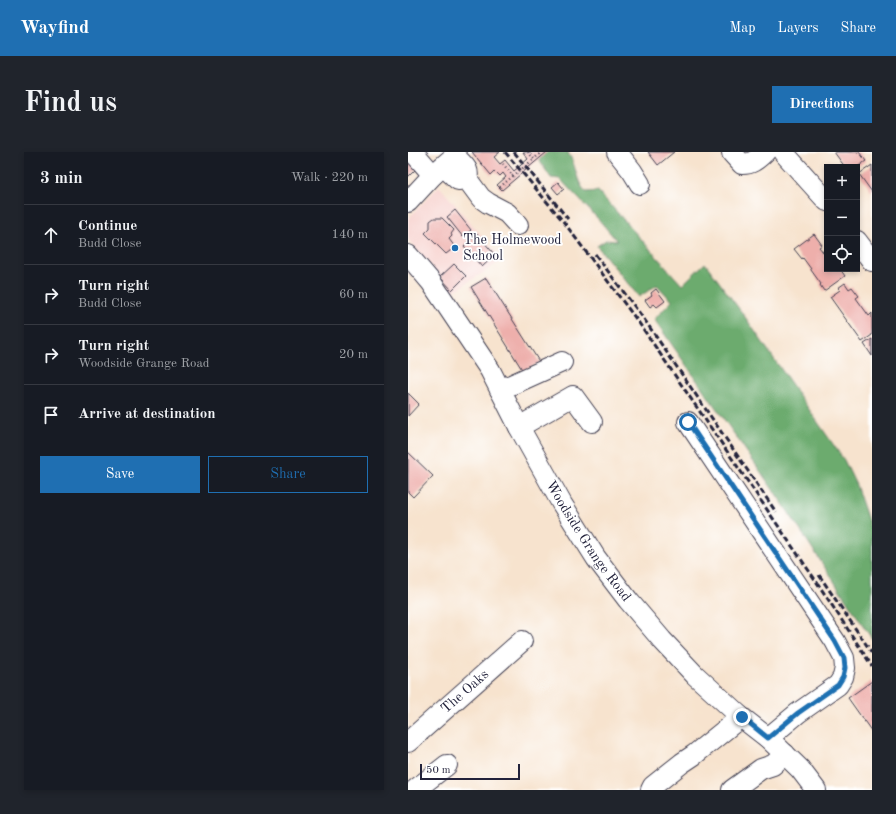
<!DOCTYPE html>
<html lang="en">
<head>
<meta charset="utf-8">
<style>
  :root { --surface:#171b24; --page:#20242c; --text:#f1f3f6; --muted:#9ea1a6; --line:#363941; --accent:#1f6fb2 }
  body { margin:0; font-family:"Old Standard TT",serif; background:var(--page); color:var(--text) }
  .controls { position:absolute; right:12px; top:12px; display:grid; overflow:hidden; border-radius:0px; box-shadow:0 2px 6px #0003 }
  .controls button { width:36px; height:36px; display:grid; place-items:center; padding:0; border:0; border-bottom:1px solid var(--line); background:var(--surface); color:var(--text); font:20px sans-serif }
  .scale { position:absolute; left:12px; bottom:10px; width:100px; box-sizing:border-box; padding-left:4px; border:2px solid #22223b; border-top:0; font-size:11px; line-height:14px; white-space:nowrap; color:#22223b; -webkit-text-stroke:3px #fff; paint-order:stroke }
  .stop { position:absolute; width:12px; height:12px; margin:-9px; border:3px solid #1f6fb2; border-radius:50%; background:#fff }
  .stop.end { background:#1f6fb2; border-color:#fff; box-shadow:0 1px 4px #0008 }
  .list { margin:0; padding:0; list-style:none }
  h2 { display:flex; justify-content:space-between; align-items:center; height:52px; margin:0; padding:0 16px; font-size:17px }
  h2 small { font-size:13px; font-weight:400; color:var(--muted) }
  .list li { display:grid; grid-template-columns:26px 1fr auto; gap:12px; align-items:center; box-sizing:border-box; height:60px; padding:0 16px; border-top:1px solid var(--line) }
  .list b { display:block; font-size:15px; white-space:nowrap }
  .list p { margin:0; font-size:13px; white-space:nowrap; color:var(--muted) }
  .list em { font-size:13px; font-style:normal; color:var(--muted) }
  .actions { display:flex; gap:8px; padding:12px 16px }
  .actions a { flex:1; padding:9px 0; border:1px solid var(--accent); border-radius:0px; text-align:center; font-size:14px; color:var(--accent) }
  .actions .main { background:var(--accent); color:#fff }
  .icon { flex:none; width:22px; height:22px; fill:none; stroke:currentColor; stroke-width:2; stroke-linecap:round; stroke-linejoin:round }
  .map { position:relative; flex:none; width:464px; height:638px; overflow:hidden; border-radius:0px }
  header { display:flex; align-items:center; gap:24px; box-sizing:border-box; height:56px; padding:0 20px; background:var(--accent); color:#fff }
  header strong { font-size:19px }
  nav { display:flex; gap:22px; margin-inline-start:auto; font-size:14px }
  .intro { display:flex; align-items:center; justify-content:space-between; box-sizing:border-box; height:96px; padding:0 24px }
  h1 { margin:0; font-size:28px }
  .button { padding:10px 18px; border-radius:0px; background:var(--accent); color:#fff; font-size:14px; font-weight:700 }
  main { display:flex; gap:24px; padding:0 24px }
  aside { flex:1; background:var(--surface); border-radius:0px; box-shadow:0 2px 6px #0003 }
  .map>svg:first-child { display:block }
  .built { fill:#f7d0cc }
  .forest { fill:#6cab6e; stroke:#476654 }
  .building { fill:#eeafab }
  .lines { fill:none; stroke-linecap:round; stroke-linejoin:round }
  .minor-casing { stroke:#423f51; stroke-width:22 }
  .path { stroke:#423f51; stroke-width:2.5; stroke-dasharray:1 3; stroke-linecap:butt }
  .minor { stroke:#fff; stroke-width:20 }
  .rail { stroke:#22223b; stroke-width:3; stroke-dasharray:6 3; stroke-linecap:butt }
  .path-bridge { stroke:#423f51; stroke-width:2.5; stroke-dasharray:1 3; stroke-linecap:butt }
  .route { stroke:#1f6fb2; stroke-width:5 }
  .poi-dot { fill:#1f6fb2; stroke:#fff; stroke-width:1.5 }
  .labels { text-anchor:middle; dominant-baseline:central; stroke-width:3.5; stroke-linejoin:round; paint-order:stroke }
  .poi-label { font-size:14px; fill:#22223b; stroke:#fff; text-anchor:start }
  .street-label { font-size:14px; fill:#22223b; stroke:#fff }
</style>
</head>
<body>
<header>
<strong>Wayfind</strong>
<nav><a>Map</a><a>Layers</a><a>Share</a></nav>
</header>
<div class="intro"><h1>Find us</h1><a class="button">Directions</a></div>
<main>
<aside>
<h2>3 min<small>Walk · 220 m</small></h2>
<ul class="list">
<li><svg class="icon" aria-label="ahead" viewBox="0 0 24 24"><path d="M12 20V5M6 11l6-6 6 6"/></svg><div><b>Continue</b><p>Budd Close</p></div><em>140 m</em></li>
<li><svg class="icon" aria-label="right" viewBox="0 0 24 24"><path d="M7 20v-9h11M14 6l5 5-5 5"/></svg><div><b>Turn right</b><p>Budd Close</p></div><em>60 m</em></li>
<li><svg class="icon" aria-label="right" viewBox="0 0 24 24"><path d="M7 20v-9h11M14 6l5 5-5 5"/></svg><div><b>Turn right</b><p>Woodside Grange Road</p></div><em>20 m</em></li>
<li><svg class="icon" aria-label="arrive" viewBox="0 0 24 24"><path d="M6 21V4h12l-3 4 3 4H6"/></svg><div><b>Arrive at destination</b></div></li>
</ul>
<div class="actions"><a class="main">Save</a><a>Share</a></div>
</aside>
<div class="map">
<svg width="464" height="638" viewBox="0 0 464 638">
  <rect width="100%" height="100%" fill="#fff"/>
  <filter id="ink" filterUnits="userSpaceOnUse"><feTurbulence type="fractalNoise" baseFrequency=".025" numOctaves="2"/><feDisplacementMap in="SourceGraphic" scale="8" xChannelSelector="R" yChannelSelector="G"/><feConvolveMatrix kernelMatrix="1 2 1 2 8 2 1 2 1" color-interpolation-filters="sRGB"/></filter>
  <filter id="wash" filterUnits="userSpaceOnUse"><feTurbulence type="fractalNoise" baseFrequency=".012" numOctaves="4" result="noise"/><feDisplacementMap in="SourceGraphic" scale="16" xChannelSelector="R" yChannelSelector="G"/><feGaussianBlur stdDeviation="0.9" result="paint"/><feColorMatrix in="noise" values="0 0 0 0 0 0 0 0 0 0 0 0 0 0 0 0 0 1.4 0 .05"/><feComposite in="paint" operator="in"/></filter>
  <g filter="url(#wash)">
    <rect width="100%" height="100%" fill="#f7e3ce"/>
    <path class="built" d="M31,34L93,106L90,111L45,140L0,87V67Z"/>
    <path class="forest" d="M139,0H161L160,1C169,13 167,29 178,40L190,39L274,133L297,111L335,162L436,308L448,333L464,380V487L375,352L246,167L264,149L249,133L231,145L189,94L198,88L209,89L191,68L152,27L143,26L131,8Z"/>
    <g id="blocks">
      <path class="building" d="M64,0H92L86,5L92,12L97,8L106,19L120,7L115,0H139L94,38L89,33L98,25L95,21L92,24L87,19L83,23Z
        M240,0H266L250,13Z
        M426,0H451L458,9L449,15H437Z
        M0,2L11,14L0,25Z
        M464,13V40L451,22Z
        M150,30L156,37L150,42L144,35Z
        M47,58L63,78L55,85L39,65Z
        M26,66H34L46,78L43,82L44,84L41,87L47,95L38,102L17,81L22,76V69Z
        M69,82L87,103L74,115L56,94Z
        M406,82L414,93L411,95L419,105V117H432L437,124L416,139L412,133L413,132L403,118V117L395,106L394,107L386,97Z
        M46,112L58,124L44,138L32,125Z
        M78,126L132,211L115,219L63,135Z
        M437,131L441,137L444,135L451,144L448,146L461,164L464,161V183L454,190L422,145L432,138L430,136Z
        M248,137L257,149L249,155L246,152L242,155L237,148L244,143L243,141Z
        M464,187V204L456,192Z
        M0,241L11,252L0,264Z
        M0,300L25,324L5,345L0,340Z
        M464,529V580L440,546Z"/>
    </g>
  </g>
  <g filter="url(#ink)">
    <use href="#blocks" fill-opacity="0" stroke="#423f51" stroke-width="1"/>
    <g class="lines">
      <defs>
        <g id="minor">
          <path d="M5,0L25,23"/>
          <path d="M209,0L224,19L232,32"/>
          <path d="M375,0L419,49"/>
          <path d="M324,1L334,12C345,12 349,7 357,0"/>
          <path d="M59,27L73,46L80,51L99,61L110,73"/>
          <path d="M0,50L25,23L42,8L50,7C56,14 62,17 59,27L50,28L35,14"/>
          <path d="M449,89L464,109"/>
          <path id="s1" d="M0,103L23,130L82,218L111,275L154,352L188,406L220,448L254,488L287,523L333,565L360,586L392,617L408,638"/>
          <path d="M92,238L154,210"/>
          <path d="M280,270L427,489L436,506L437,516L435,525L430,533L390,561L360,586"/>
          <path d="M111,275L165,244L184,270"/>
          <path id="s2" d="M0,590L114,489"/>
          <path d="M7,638L39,613"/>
          <path d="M243,638L245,634L274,611L286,603L333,565"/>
          <path d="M324,638L353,617L365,613L377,602"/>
        </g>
      </defs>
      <use href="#minor" class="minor-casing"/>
      <path class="path" d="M120,0L126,7L134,0
        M92,35L105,24L95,12"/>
      <use href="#minor" class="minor"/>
      <path class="rail" d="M97,0L155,69L231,171L408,429L464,514
        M106,0L160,67
        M187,102L236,167L368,360
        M411,423L464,501"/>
      <path class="path-bridge" d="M105,24L126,7"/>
    </g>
  </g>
  <g class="lines" filter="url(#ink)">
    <path class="route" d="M280,270L427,489L436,506L437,516L435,525L430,533L390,561L360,586L334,565"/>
  </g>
  <circle class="poi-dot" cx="47" cy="96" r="4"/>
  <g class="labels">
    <g class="poi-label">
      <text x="55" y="88">The Holmewood<tspan x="55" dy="16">School</tspan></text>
    </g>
    <g class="street-label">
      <text stroke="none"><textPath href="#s1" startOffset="339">Woodside Grange Road</textPath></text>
      <text stroke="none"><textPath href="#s2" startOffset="76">The Oaks</textPath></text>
    </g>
  </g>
</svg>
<div class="controls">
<button>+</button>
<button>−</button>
<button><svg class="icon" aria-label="locate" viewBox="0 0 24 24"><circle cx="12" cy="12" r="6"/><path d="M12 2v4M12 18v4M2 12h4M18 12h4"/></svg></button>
</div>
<div class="scale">50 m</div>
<div class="stop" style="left:280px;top:270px"></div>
<div class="stop end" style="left:334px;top:565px"></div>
</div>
</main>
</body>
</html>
